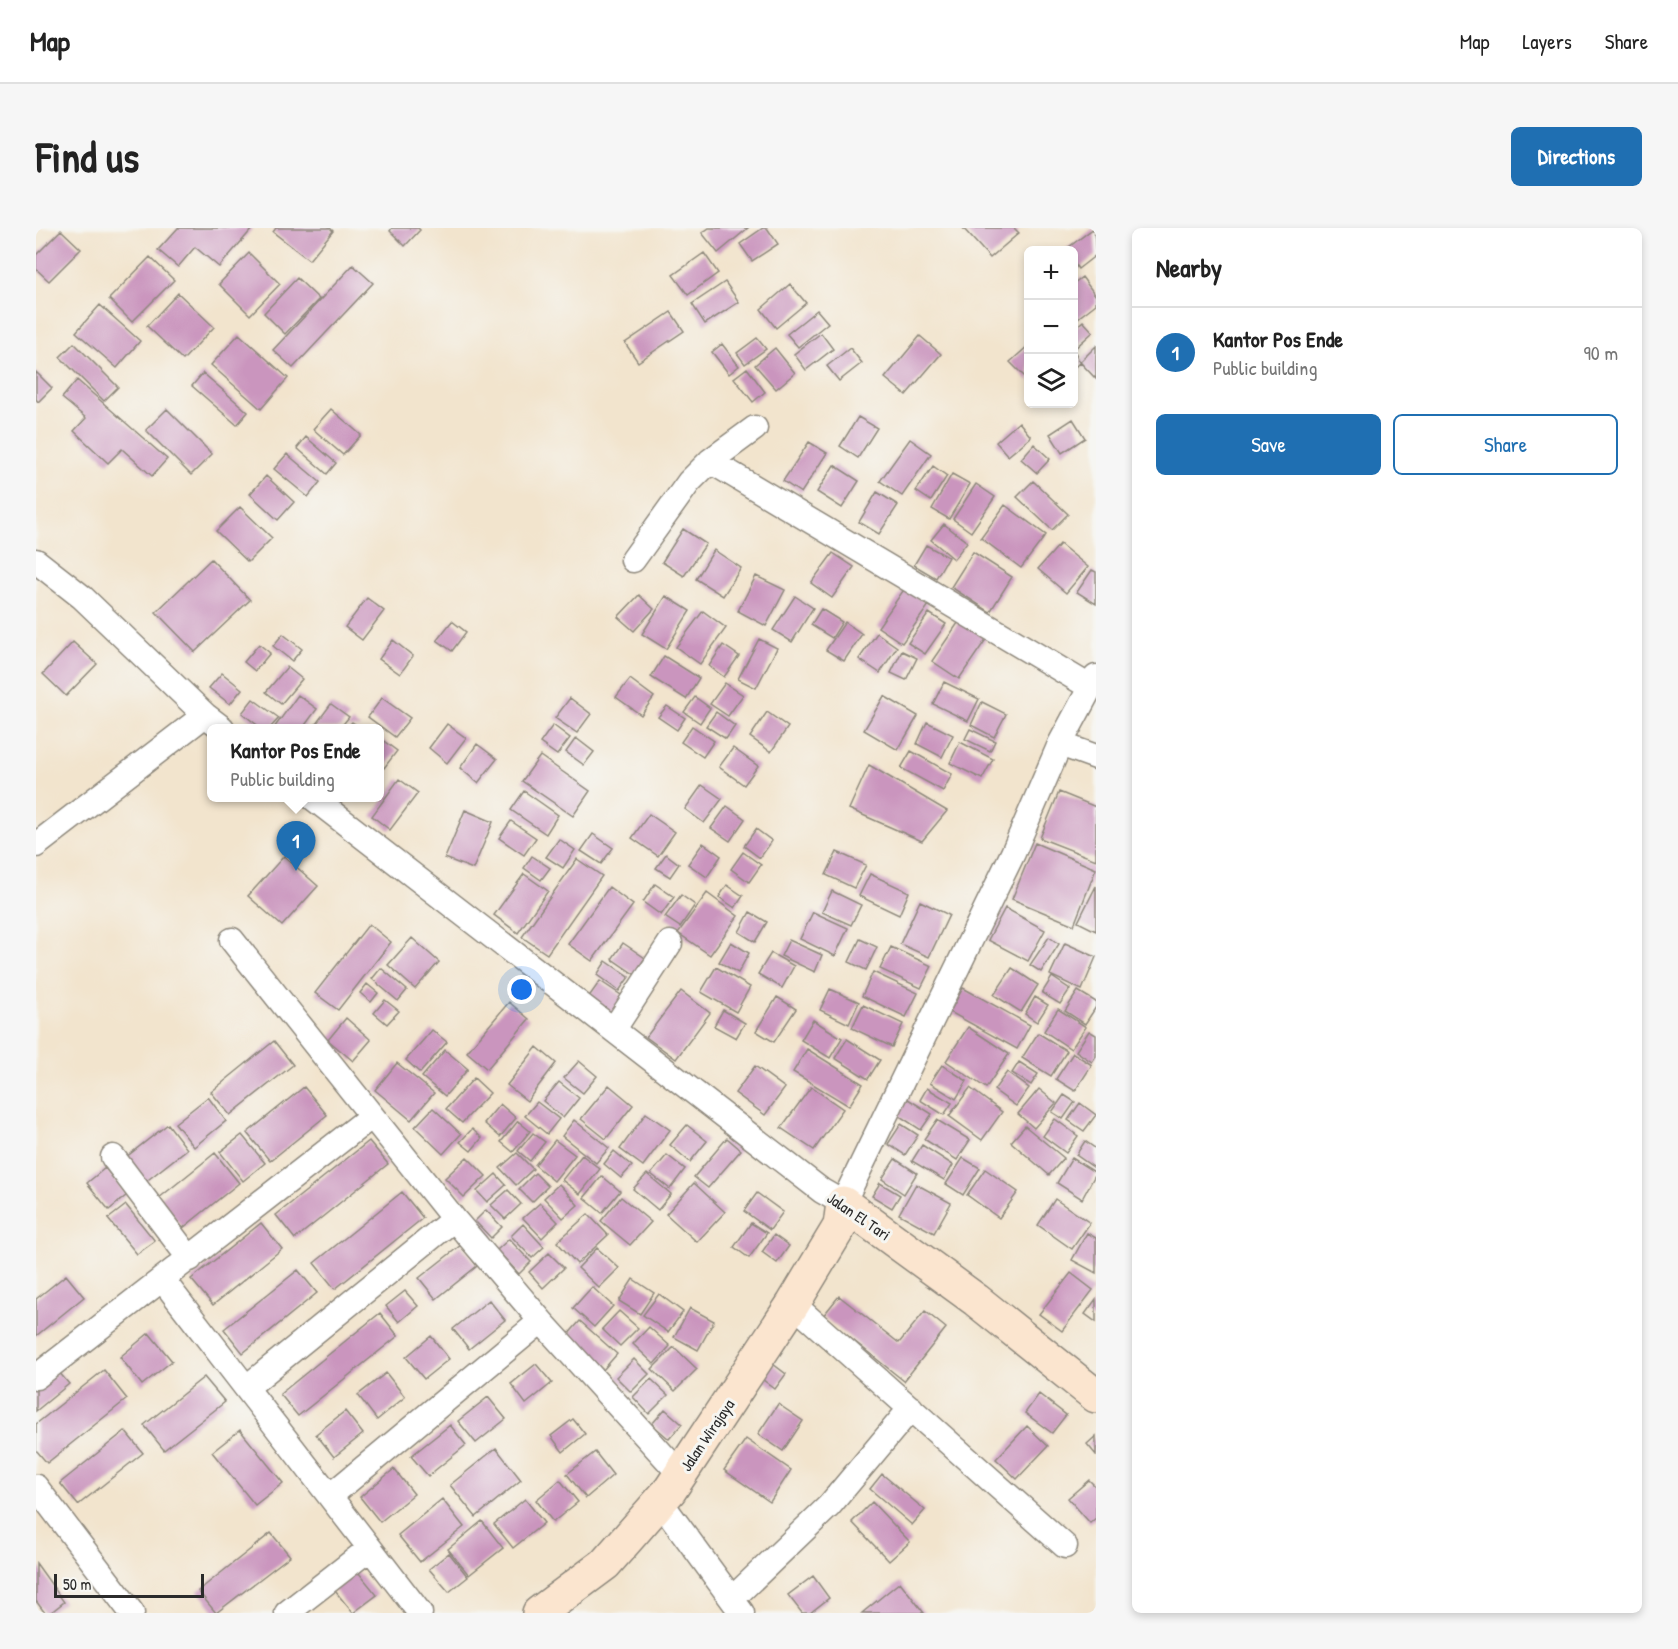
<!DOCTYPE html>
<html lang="en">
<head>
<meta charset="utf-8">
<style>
  :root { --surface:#fff; --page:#f6f6f6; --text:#222; --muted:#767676; --line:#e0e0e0; --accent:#1f6fb2 }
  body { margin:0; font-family:"Patrick Hand",sans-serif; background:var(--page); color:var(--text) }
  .controls { position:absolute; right:18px; top:18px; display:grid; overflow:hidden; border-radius:9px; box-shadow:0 3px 9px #0003 }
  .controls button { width:54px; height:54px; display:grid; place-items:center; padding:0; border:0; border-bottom:2px solid var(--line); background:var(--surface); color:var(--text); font:30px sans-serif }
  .scale { position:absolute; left:18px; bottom:15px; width:150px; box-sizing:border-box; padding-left:6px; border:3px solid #2b2b2b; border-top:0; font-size:16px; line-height:21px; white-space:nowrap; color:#2b2b2b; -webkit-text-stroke:4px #f6f6f2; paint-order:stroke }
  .you { position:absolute; left:486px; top:762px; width:21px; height:21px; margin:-15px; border:4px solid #fff; border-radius:50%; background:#1a73e8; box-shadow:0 0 0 9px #1a73e833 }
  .badge { display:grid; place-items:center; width:39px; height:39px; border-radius:50%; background:var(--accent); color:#fff; font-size:20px; font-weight:700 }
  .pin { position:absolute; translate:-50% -50px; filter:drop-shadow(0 2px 3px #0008) }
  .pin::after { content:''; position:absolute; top:32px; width:21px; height:18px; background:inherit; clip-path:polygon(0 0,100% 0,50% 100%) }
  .popup { position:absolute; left:171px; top:496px; width:177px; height:78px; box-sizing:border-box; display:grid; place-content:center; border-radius:9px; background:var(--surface); filter:drop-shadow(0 2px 4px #0005); font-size:20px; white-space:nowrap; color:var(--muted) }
  .popup b { font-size:22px; color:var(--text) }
  .popup::after { content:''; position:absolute; left:50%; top:100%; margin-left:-12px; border:12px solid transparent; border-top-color:var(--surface) }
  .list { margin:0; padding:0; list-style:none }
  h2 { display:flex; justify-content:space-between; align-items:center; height:78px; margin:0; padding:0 24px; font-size:26px }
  h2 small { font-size:20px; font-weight:400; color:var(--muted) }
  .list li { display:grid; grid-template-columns:39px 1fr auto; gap:18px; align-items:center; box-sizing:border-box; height:90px; padding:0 24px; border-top:2px solid var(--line) }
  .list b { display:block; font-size:22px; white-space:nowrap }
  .list p { margin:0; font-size:20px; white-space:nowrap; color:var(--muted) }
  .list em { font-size:20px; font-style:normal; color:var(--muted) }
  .actions { display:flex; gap:12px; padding:18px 24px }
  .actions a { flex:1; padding:14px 0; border:2px solid var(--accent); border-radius:9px; text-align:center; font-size:21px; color:var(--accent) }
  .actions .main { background:var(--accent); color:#fff }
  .icon { flex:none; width:33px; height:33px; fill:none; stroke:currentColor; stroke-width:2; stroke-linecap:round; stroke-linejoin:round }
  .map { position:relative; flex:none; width:1060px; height:1385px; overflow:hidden; border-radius:9px }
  header { display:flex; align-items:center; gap:36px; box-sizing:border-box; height:84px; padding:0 30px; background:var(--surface); border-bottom:2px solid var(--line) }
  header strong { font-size:28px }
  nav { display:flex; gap:33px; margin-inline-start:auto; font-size:21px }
  .intro { display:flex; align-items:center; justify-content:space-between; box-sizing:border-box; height:144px; padding:0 36px }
  h1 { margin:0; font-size:42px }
  .button { padding:15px 27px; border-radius:9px; background:var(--accent); color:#fff; font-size:21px; font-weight:700 }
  main { display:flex; gap:36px; padding:0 36px }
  aside { flex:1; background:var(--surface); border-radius:9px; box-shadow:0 3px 9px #0003 }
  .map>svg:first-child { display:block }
  .building { fill:#ca95be }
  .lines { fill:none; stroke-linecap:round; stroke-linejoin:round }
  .street-casing { stroke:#8e887c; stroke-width:27 }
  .secondary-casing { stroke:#8e887c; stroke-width:36 }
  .street { stroke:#fff; stroke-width:24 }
  .secondary { stroke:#fbe5cf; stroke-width:33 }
  .labels { text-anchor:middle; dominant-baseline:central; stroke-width:6; stroke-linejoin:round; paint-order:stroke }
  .street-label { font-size:16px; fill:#2b2b2b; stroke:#f6f6f2 }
</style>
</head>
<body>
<header>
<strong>Map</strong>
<nav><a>Map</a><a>Layers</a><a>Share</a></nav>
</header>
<div class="intro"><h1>Find us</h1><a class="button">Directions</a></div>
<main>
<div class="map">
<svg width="1060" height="1385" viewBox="0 0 1060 1385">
  <rect width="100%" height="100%" fill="#f6f6f2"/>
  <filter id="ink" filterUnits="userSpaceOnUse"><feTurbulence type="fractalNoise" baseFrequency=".0167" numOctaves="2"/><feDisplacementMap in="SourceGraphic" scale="12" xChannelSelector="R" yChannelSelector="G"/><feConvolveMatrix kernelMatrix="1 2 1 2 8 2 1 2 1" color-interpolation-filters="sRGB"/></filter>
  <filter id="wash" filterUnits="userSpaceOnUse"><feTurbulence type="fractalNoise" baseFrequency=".008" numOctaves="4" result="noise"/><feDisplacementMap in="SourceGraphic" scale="24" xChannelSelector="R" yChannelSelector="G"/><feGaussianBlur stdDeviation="1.35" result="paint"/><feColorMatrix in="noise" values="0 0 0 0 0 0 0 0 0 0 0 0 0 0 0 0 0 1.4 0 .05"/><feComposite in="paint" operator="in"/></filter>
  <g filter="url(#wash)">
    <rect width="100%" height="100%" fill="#f2e4cd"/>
    <g id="blocks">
      <path class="building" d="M142,0H217L183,39L159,19L142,39L122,22Z
        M240,0H294L297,3L273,32L237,4Z
        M356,0H382L384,2L369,18L354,3Z
        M673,0H712L682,25L666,5Z
        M727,0H731L742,16L716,33L704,16Z
        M927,0H978L983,5L954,30Z
        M1058,0L1060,27L1042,41L1038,35V22H1029Z
        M25,2L45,21L13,53L0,41V27Z
        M213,25L244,56L214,87L183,56Z
        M668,25L682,45L652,67L637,47Z
        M114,29L138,52L96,94L73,71Z
        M317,37L337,55L257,140L237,122Z
        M1046,49L1060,68V76L1038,93V55Z
        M261,50L283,71L249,106L228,85Z
        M689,54L703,74L669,96L656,76Z
        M754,56L770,75L740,100L725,81Z
        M142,65L178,99L147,132L111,98Z
        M64,77L104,113L81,140L40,104Z
        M781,82L792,95L762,119L751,106Z
        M635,84L648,103L602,134L589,115Z
        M1047,93L1057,104L1038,121V101Z
        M785,105L797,121L770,142L758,126Z
        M203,106L252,150L225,181L175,137Z
        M884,108L905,126L870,167L849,150Z
        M721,110L730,121L709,136L701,125Z
        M38,115L82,159L68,173L24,129Z
        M686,116L703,138L693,146L676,124Z
        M993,117V153L974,134Z
        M1060,118V151L1045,135L1038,139V122L1044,134Z
        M739,120L759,145L740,161L719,137Z
        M814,120L826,135L803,153L791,138Z
        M711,140L729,164L717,174L698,150Z
        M0,144L16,160L2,174L0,171Z
        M167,145L212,184L201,197L156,158Z
        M41,152L131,231L116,248L86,221L72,235L38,203L50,190L26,170Z
        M131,181L176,226L155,247L110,202Z
        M295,181L325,207L307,227L277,201Z
        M822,189L841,200L822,230L804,218Z
        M1037,191L1049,210L1026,225L1014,206Z
        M983,194L995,209L972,228L960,214Z
        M270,209L300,235L291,246L261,220Z
        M874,211L895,226L866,268L844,253Z
        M773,214L791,225L765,265L747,253Z
        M998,216L1014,231L1001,245L985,231Z
        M251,226L284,254L272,269L238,241Z
        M798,237L823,253L806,280L781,264Z
        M897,238L911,248L895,273L880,263Z
        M916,246L934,256L913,291L896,281Z
        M230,248L258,274L242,292L214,266Z
        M997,253L1032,286L1016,302L981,269Z
        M940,256L959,269L935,304L917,291Z
        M841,264L862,277L843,306L823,294Z
        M969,277L1010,307L985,340L945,310Z
        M204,279L236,310L212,334L180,303Z
        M908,296L931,314L918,331L895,312Z
        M647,301L670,316L648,348L626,334Z
        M1024,316L1052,339L1030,365L1002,341Z
        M890,317L912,329L900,350L878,337Z
        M678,322L705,340L687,368L660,351Z
        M937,324L976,349L954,384L915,359Z
        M797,325L818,339L796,370L775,355Z
        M175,331L214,372L159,424L120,384Z
        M1056,342L1060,344V376L1041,364Z
        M720,348L749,362L730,398L702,383Z
        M869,360L893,377L866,415L842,399Z
        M603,367L618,381L598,403L582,389Z
        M630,368L654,383L630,421L606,406Z
        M759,368L777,380L756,414L737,402Z
        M331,370L348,383L326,412L309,399Z
        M785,381L806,394L796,410L775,397Z
        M667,383L690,400L664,436L640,419Z
        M893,385L910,396L889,426L872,415Z
        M924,392L951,410L923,451L896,433Z
        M416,393L430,404L416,423L401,412Z
        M809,394L826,406L808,433L790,422Z
        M841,405L861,419L844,445L823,431Z
        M247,406L266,421L256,433L237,418Z
        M723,411L741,420L720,460L702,451Z
        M357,412L377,428L364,446L343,431Z
        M37,414L61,436L30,468L7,446Z
        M223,416L234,425L219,443L208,434Z
        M687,417L703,428L688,449L673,438Z
        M866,423L881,430L870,452L855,445Z
        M628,428L663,450L650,471L615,449Z
        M251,439L266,451L245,476L230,464Z
        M186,445L206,461L194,476L173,460Z
        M594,451L618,469L605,487L580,469Z
        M908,454L943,471L932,493L897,476Z
        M689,455L707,467L692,488L674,476Z
        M262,467L281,481L267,500H238Z
        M848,468L882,488L862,522L828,502Z
        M659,469L674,480L664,495L648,484Z
        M346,470L374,490L359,509L332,489Z
        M534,470L555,486L541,505L519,490Z
        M217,471L243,490L234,500H225L206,485Z
        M946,474L970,486L958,509L935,497Z
        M295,476L313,489L304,500H277Z
        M631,478L649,490L641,502L622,489Z
        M680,484L699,498L690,511L670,498Z
        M731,484L752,499L735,524L714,509Z
        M316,494L325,500H311Z
        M891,494L917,507L906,529L881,516Z
        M411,496L430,510L411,535L393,520Z
        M517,497L534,510L521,527L504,515Z
        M656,498L678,513L667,529L645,514Z
        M934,501L959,513L954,523L929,511Z
        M540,510L558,524L548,537L530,524Z
        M345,511L361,523L348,540L344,537Z
        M924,514L957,531L946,551L914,535Z
        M441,516L461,531L442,555L424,540Z
        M697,520L722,538L708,557L683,539Z
        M875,523L916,546L907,563L865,540Z
        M504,528L554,563L537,588L486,553Z
        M833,537L911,583L886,613L813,581Z
        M363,551L382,565L354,602L336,588Z
        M666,557L686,571L668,595L649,581Z
        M488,563L522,587L510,606L475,582Z
        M1023,564L1060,579V632L1004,610Z
        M691,578L709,591L694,613L675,600Z
        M429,582L457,594L437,641L409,630Z
        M613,586L639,604L622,628L596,610Z
        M475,593L500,610L488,627L463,610Z
        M720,601L736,613L724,630L708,618Z
        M557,606L577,620L565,636L545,623Z
        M523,611L539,622L527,640L510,629Z
        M667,615L685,628L671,649L652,636Z
        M999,615L1060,641L1038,697L976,671Z
        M707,624L725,637L713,654L695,641Z
        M801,624L830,637L818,660L790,647Z
        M630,626L643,636L634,649L620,640Z
        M248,628L282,658L246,698L212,668Z
        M496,628L514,640L505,652L488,640Z
        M541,631L566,648L511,726L486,709Z
        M488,646L512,663L482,705L458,687Z
        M834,646L873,664L863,687L823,668Z
        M619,656L638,669L625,687L607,674Z
        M691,657L707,668L699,680L683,669Z
        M1060,658V703L1042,694Z
        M573,659L597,677L556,733L532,716Z
        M796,663L825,677L815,697L786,684Z
        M671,665L702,688L674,727L642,705Z
        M645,667L659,677L644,699L629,689Z
        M884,673L913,687L893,729L864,716Z
        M969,680L1009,702L992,733L952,712Z
        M714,684L731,694L719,714L703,704Z
        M777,684L812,700L799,728L764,711Z
        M333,696L355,714L302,782L279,765Z
        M1013,709L1023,716L1005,744L994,737Z
        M376,710L403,734L379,761L352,737Z
        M824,711L841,719L830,742L813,734Z
        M753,712L786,727L779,744L745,728Z
        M695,714L713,725L702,745L683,734Z
        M587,715L609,730L598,746L576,731Z
        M1029,715L1060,729L1046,762L1014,747Z
        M855,719L896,738L885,760L844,741Z
        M735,725L758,738L746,760L722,746Z
        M570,733L593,749L583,763L561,747Z
        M680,739L714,759L700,784L665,764Z
        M345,740L371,762L362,773L336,751Z
        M976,740L1002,757L985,784L958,767Z
        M837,744L882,765L870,789L826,768Z
        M1016,749L1034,761L1024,776L1006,765Z
        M564,753L588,769L576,786L552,770Z
        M331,756L342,765L335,774L324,765Z
        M927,760L994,797L981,821L914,784Z
        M794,761L823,774L813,796L784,782Z
        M645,763L674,785L640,831L610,809Z
        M1042,763L1060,774V779L1049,796L1029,783Z
        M741,769L760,781L738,814L720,803Z
        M999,769L1012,777L1001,794L989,786Z
        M349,772L363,783L351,796L338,785Z
        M473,774L493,791L451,841L431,824Z
        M827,777L867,796L856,819L816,800Z
        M1022,781L1050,799L1035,821L1008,803Z
        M687,782L709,795L700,810L678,798Z
        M310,790L335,812L317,833L292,812Z
        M777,792L806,810L794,830L765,812Z
        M932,799L973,826L950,860L910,833Z
        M396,802L411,814L384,845L370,832Z
        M1053,803L1060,807V828L1056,834L1040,823Z
        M1002,805L1031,823L1015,848L986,830Z
        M811,811L844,832L832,851L799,830Z
        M238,813L257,837L194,887L175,864Z
        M501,819L520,835L491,873L471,857Z
        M771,821L827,856L813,878L757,844Z
        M409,822L432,841L409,868L386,849Z
        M1037,825L1056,837L1039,863L1020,851Z
        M543,833L561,848L547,865L528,850Z
        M983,834L1002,846L995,857L976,845Z
        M361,835L398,865L375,892L339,862Z
        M906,837L931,853L920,871L894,855Z
        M719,838L749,860L729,887L699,865Z
        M971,844L993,860L980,878L958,862Z
        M438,850L454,865L426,895L410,881Z
        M523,854L543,870L527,890L507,873Z
        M573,857L597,877L570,911L545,891Z
        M268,859L291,887L234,933L211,905Z
        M775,859L807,881L778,922L745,900Z
        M891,860L916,875L908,887L884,872Z
        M934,860L966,884L946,912L913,888Z
        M1003,861L1020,875L998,900L982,886Z
        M1028,867L1039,874L1027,891L1016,884Z
        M172,869L190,893L158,919L139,895Z
        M872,871L896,886L885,902L862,887Z
        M501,874L523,891L511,906L489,888Z
        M1044,875L1060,887L1048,903L1032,892Z
        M464,876L480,890L464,909L448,895Z
        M397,880L425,906L407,926L379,899Z
        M610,885L634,902L607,938L584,921Z
        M1019,891L1042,908L1030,925L1007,908Z
        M538,892L573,920L560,935L526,908Z
        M901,892L934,912L921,932L888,911Z
        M482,893L494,903L477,924L465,914Z
        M132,896L151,921L108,955L89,930Z
        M865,896L882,907L869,927L852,916Z
        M651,897L671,913L654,934L634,917Z
        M989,898L1028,930L1013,947L975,914Z
        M436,901L446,910L435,923L424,914Z
        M497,905L509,914L494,933L482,923Z
        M206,907L229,935L207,953L184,924Z
        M691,910L705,922L672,960L658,949Z
        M519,912L539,927L518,953L499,937Z
        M333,913L352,936L259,1011L240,987Z
        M1049,913L1060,921V941L1040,927Z
        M886,917L917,937L908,952L876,933Z
        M578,923L596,938L585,950L568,936Z
        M179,925L203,955L147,1000L123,970Z
        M481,925L497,941L480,957L464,940Z
        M546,927L564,941L544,966L526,952Z
        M631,927L649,941L634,961L615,946Z
        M431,929L450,948L428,969L409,950Z
        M927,930L944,940L927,967L910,956Z
        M1036,930L1060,945L1046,971L1021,955Z
        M859,931L881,945L868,966L846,951Z
        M69,940L91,967L73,982L51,955Z
        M949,941L982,964L963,990L931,967Z
        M499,945L512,958L496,974L483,961Z
        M460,946L470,957L451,974L441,963Z
        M611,946L635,966L622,982L597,961Z
        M566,948L584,963L566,985L548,970Z
        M658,955L689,984L661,1014L630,986Z
        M844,955L864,967L856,980L836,968Z
        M523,956L542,977L527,990L508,970Z
        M880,956L915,975L898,1005L863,986Z
        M472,962L485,976L469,991L455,977Z
        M366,964L387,990L299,1061L278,1035Z
        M721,965L747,984L734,1002L708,983Z
        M585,969L615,994L594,1017L565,993Z
        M1019,971L1054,995L1036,1021L1002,997Z
        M504,975L522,994L506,1010L487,990Z
        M90,977L119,1013L101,1026L72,991Z
        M450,982L466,999L455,1010L439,993Z
        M552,986L572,1007L541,1036L521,1014Z
        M225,995L246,1021L177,1077L155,1051Z
        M715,995L731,1005L713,1030L698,1019Z
        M487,996L508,1019L496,1030L475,1008Z
        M1051,1005L1060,1010V1045L1036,1032Z
        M738,1007L753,1018L741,1035L726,1024Z
        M473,1011L495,1034L483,1046L461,1022Z
        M425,1017L441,1038L400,1071L383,1050Z
        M561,1020L583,1040L563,1060L542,1040Z
        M513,1025L528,1040L507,1060L493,1044Z
        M262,1042L281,1065L207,1125L188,1101Z
        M1035,1045L1057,1062L1026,1103L1003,1086Z
        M30,1047L48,1069L0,1108V1071Z
        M597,1051L618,1065L604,1086L583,1073Z
        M556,1059L577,1078L558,1099L537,1080Z
        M369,1063L382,1078L363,1094L350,1078Z
        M623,1066L647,1084L632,1104L607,1087Z
        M803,1068L863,1115L889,1083L910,1100L868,1153L787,1088Z
        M1060,1071V1094L1049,1086Z
        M453,1072L469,1092L433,1121L417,1101Z
        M654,1080L678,1093L662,1122L638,1109Z
        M583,1083L602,1100L584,1118L566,1101Z
        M344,1085L362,1108L262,1188L244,1166Z
        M544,1093L581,1126L567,1142L530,1109Z
        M613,1099L634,1118L618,1136L597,1116Z
        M113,1105L136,1133L106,1157L84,1129Z
        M395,1108L413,1131L388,1151L370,1129Z
        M638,1119L661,1141L639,1163L616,1141Z
        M598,1131L613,1146L595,1164L580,1149Z
        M733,1133L750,1146L739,1161L722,1148Z
        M500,1136L516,1155L490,1176L475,1156Z
        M68,1142L91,1171L11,1235L0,1222V1196Z
        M22,1143L33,1156L0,1183V1161Z
        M350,1145L369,1169L341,1192L322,1167Z
        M168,1149L189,1174L128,1222L108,1197Z
        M615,1151L632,1167L613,1186L597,1169Z
        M1003,1166L1030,1187L1016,1205L989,1185Z
        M452,1169L470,1191L440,1215L422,1193Z
        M742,1176L767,1193L747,1223L722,1206Z
        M629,1181L646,1196L633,1211L616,1196Z
        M309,1183L327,1206L298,1229L280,1206Z
        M537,1191L549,1206L527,1224L515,1208Z
        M414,1197L430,1217L392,1248L375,1228Z
        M991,1198L1012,1218L981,1251L960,1231Z
        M204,1202L247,1255L219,1277L176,1224Z
        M89,1203L107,1225L42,1277L24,1255Z
        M1060,1208V1227L1051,1216Z
        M710,1211L755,1242L734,1274L688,1242Z
        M460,1220L485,1252L440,1289L414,1257Z
        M559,1224L577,1247L550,1270L531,1246Z
        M358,1241L378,1266L344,1294L324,1269Z
        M846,1246L889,1282L876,1297L834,1261Z
        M524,1252L542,1274L517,1294L500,1272Z
        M1053,1252L1060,1259V1290L1054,1295L1032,1270Z
        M406,1271L428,1299L384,1334L362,1307Z
        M489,1271L508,1295L477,1320L458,1296Z
        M836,1274L874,1314L853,1333L816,1294Z
        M446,1293L467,1320L433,1347L412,1321Z
        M235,1305L254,1328L180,1385L162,1363Z
        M413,1325L432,1349L413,1364L393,1341Z
        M0,1335L28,1374L14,1385H9L0,1373Z
        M318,1339L341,1367L317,1385L295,1358Z
        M777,1348L793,1370L774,1385H766L752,1367Z
        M864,1354L888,1385H826Z"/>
    </g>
  </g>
  <g filter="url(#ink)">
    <use href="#blocks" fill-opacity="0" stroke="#8e887c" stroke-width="1.5"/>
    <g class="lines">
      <defs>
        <path id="street" d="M674,233L1054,459
          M597,332L653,254L674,233L719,200
          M0,333L46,369L169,487L186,500
          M1024,516L1060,529
          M277,570L786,963L807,975L977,625L1024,516L1060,449
          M0,617L169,487
          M196,712L418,991L505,1093L645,1247
          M578,801L634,715
          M77,929L154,1031
          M126,1051L384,1385
          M757,1076L1029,1318
          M0,1149L336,888
          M211,1159L418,991
          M0,1259L96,1385
          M294,1268L505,1093
          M624,1273L706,1385
          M696,1371L793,1278L875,1180
          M251,1385L333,1321"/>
        <path id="secondary" d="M503,1385L569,1336L634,1262L757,1076L804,998L807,975L940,1072L1060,1168"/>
      </defs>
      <use href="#street" class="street-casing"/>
      <use href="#secondary" class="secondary-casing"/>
      <use href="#street" class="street"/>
      <use href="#secondary" class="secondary"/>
    </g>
  </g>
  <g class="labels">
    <g class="street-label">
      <text transform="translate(823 988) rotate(34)">Jalan El Tari</text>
      <text transform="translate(671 1207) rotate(-56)">Jalan Wirajaya</text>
    </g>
  </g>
</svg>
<div class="controls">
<button>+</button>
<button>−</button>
<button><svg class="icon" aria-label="layers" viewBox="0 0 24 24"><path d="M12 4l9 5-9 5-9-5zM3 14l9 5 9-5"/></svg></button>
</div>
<div class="scale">50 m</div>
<div class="you"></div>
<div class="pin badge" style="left:260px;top:643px">1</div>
<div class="popup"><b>Kantor Pos Ende</b>Public building</div>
</div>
<aside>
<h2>Nearby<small></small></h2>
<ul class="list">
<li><span class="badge">1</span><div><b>Kantor Pos Ende</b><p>Public building</p></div><em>90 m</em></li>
</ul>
<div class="actions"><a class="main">Save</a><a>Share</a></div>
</aside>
</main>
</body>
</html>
